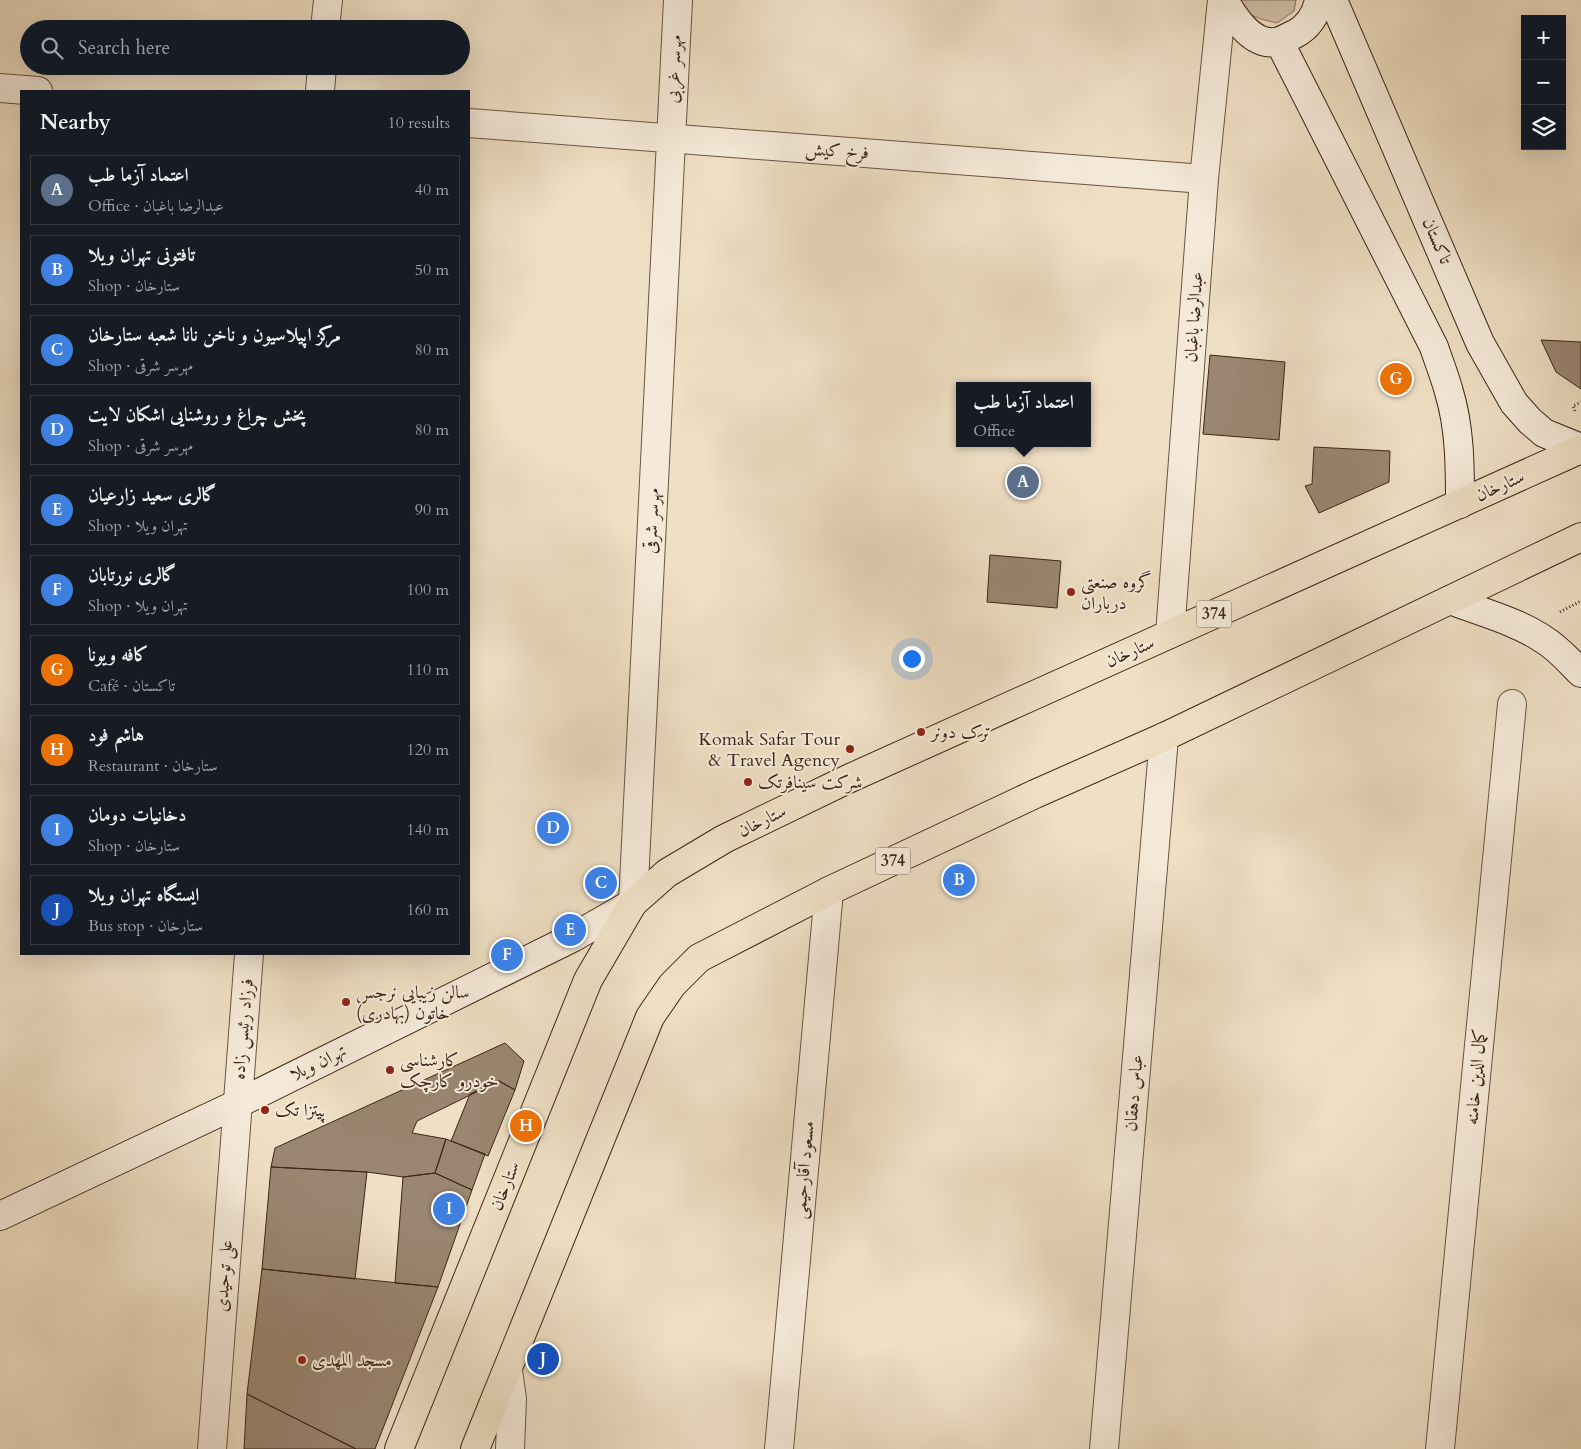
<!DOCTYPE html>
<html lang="en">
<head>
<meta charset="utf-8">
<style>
  :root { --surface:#171b24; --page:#20242c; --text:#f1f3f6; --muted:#9ea1a6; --line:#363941; --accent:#1a73e8 }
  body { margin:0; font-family:Cardo,Amiri,serif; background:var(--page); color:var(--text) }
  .controls { position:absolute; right:15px; top:15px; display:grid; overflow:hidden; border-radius:0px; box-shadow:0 5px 20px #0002 }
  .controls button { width:45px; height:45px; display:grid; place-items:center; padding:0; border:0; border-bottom:1px solid var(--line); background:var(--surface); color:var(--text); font:25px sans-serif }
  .you { position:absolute; left:911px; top:658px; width:18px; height:18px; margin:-12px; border:4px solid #fff; border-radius:50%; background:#1a73e8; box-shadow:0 0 0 8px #1a73e833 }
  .badge { display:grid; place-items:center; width:32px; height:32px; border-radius:50%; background:var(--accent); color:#fff; font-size:16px; font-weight:700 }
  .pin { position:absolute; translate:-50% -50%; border:2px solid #fff; box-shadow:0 1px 5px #0006 }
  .popup { position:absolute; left:956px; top:382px; width:135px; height:65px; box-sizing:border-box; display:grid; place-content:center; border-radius:0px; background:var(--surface); filter:drop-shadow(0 1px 4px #0005); font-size:16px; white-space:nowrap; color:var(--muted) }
  .popup b { font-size:19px; color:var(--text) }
  .popup::after { content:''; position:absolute; left:50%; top:100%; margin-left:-10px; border:10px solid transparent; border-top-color:var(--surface) }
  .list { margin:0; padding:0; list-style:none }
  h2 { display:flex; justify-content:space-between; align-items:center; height:65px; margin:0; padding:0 20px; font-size:21px }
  h2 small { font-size:16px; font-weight:400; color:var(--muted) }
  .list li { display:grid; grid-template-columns:32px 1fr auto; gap:15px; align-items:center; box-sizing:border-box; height:70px; margin:0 10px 10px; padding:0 10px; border:1px solid var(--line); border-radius:0px }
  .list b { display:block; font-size:19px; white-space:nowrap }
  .list p { margin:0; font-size:16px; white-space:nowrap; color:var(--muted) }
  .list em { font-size:16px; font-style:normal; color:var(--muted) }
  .icon { flex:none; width:28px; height:28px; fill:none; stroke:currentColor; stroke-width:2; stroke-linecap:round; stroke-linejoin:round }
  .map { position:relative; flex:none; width:1581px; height:1449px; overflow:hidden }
  .search { position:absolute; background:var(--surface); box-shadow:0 5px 20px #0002; left:20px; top:20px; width:450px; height:55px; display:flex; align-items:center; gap:12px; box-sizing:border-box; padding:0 18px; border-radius:28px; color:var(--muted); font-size:19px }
  .panel { position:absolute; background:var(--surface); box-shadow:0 5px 20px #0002; left:20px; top:90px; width:450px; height:865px; border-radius:0px }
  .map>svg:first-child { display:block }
  .green { fill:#d1bfa7; stroke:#87725f }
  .building { fill:#9a8671; stroke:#3d2517 }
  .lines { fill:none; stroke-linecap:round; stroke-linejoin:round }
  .street-casing { stroke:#6a5442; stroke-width:30 }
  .secondary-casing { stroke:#3d2517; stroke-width:30 }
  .primary-casing { stroke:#3d2517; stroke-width:30 }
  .path { stroke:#3d2517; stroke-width:3; stroke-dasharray:1 2.5; stroke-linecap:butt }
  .street { stroke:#f5ead9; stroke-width:28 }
  .secondary { stroke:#f5ead9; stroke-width:28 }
  .primary { stroke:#efdfc4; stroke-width:28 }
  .poi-dot { fill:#8f2418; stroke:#f5ead9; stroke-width:2 }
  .labels { text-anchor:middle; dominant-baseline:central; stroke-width:4; stroke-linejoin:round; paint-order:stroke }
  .shield { fill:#f5ead9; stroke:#746051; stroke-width:1 }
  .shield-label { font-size:16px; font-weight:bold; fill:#3d2517 }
  .street-label { font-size:18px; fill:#3d2517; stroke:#f5ead9 }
  .poi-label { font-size:18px; fill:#3d2517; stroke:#f5ead9; text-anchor:start }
</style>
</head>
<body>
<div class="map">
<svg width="1581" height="1449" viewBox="0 0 1581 1449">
  <rect width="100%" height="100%" fill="#efdfc4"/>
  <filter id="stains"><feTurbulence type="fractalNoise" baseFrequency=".004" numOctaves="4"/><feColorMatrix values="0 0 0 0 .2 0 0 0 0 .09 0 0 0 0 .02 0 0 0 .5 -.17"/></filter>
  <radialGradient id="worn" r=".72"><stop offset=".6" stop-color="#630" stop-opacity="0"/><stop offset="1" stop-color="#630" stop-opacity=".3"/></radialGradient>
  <path class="green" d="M1239,0H1296L1294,11L1277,23C1261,19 1245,17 1239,0Z"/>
  <path class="building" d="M1541,340L1581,342V389L1556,372Z
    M1210,355L1285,362L1279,440L1203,434Z
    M1314,447L1390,451L1389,482L1319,513L1305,486L1312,484Z
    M990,555L1061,561L1057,608L987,602Z
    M505,1043L524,1061L515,1090L499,1081L417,1121L412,1133L446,1139L435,1173L403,1177L367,1172L271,1167L275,1148Z
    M499,1081L515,1090L488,1156L451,1141L470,1094Z
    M446,1139L485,1154L472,1190L435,1173Z
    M271,1167L367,1172L355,1279L262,1269Z
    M435,1173L472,1190L438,1287L395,1283L403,1177Z
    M262,1269L438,1287L375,1449H356L247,1394Z
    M247,1394L356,1449H244Z"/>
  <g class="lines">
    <defs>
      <path id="street" d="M325,29L328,0
        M0,88L38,91
        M320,91L322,66
        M469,123L1204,179
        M1170,634L1204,179L1222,0
        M633,903L678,0
        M508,1370L512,1399L510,1449
        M212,1449L249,954
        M779,1449L829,891
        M1104,1449L1164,737
        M1440,1449L1512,704"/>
      <path id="secondary" d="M1224,0C1235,19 1254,49 1280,41C1285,39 1290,36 1295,34C1308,27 1316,15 1319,0
        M1333,0L1480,343L1514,403L1530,421L1544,433L1581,448
        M1279,41L1434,347C1439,362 1445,377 1449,392C1460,428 1460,467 1460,504
        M1450,600C1481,612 1516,621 1543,639C1558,648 1569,661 1581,673
        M0,1216L237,1104L572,938L633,903"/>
      <path id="primary" d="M399,1449L588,980L633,903L667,873L724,839L848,779L1581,449
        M475,1449L650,1017L672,985L699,958L829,891L1035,794L1164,737L1581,537"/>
    </defs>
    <use href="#street" class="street-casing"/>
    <use href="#secondary" class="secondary-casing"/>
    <use href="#primary" class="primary-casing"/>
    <path class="path" d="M1575,411L1573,406L1581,402
      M1560,612L1581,601"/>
    <use href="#street" class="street"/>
    <use href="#secondary" class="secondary"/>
    <use href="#primary" class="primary"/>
  </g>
  <g class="poi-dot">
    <circle cx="1071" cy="592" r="5"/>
    <circle cx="921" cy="732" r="5"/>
    <circle cx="850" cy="749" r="5"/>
    <circle cx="748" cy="782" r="5"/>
    <circle cx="346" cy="1002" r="5"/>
    <circle cx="390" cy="1070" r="5"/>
    <circle cx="265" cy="1110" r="5"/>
    <circle cx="302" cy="1360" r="5"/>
  </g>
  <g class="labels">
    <g class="shield">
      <rect x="1196.5" y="600.5" width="35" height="27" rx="4"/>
      <rect x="875.5" y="847.5" width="35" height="27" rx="4"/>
    </g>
    <g class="shield-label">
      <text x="1214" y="614">374</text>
      <text x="893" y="861">374</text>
    </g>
    <g class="street-label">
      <text transform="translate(674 69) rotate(-87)">مهرسر غربی</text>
      <text transform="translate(837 151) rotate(4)">فرخ کیش</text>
      <text transform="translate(1437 241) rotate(67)">تاکستان</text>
      <text transform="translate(1194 317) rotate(-86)">عبدالرضا باغبان</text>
      <text transform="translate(1500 486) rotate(-24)">ستارخان</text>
      <text transform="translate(652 521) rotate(-87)">مهرسر شرقی</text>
      <text transform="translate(1130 652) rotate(-24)">ستارخان</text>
      <text transform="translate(762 821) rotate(-26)">ستارخان</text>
      <text transform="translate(243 1029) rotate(-85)">فرزاد رئیس زاده</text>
      <text transform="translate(318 1063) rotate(-26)">تهران ویلا</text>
      <text transform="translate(1476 1077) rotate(-85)">کمال الدین خامنه</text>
      <text transform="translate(1134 1093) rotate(-85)">عباس دهقان</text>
      <text transform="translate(804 1170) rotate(-85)">مسعود آقارحیمی</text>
      <text transform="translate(505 1186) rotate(-68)">ستارخان</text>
      <text transform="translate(224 1276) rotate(-86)">علی توحیدی</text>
    </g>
    <g class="poi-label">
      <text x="1081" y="582">گروه صنعتی<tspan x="1081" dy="21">درباران</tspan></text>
      <text x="931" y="732">ترک دونر</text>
      <text x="840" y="739" text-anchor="end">Komak Safar Tour<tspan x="840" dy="21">&amp; Travel Agency</tspan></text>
      <text x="758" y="782">شرکت سینافرتک</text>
      <text x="356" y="992">سالن زیبایی نرجس<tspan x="356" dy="21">خاتون (بهادری)</tspan></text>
      <text x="400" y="1060">کارشناسی<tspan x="400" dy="21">خودرو کارچک</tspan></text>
      <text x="275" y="1110">پیتزا تک</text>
      <text x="312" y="1360">مسجد المهدی</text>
    </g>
  </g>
  <rect width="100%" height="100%" filter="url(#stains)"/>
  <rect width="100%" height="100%" fill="url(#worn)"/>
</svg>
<div class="controls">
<button>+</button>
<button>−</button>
<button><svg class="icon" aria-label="layers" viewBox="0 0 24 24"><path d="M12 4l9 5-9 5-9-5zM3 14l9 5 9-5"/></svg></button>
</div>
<div class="you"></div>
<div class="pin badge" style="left:1023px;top:482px;background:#5c6f8a">A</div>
<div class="popup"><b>اعتماد آزما طب</b>Office</div>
<div class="pin badge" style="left:959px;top:880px;background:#3f7fe0">B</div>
<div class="pin badge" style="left:601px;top:883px;background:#3f7fe0">C</div>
<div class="pin badge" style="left:553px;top:828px;background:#3f7fe0">D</div>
<div class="pin badge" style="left:570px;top:930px;background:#3f7fe0">E</div>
<div class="pin badge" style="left:507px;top:955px;background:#3f7fe0">F</div>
<div class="pin badge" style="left:1396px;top:379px;background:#e8710a">G</div>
<div class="pin badge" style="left:526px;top:1126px;background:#e8710a">H</div>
<div class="pin badge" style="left:449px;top:1209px;background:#3f7fe0">I</div>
<div class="pin badge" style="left:543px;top:1359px;background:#1a4fb4">J</div>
<div class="search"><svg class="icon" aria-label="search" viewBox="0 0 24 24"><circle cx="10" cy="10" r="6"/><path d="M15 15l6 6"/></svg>Search here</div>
<section class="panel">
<h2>Nearby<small>10 results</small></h2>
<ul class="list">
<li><span class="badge" style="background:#5c6f8a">A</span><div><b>اعتماد آزما طب</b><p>Office · عبدالرضا باغبان</p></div><em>40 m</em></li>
<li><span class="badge" style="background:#3f7fe0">B</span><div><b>تافتونی تهران ویلا</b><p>Shop · ستارخان</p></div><em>50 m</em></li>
<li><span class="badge" style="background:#3f7fe0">C</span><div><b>مرکز اپیلاسیون و ناخن نانا شعبه ستارخان</b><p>Shop · مهرسر شرقی</p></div><em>80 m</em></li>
<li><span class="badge" style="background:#3f7fe0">D</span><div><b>پخش چراغ و روشنایی اشکان لایت</b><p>Shop · مهرسر شرقی</p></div><em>80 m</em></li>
<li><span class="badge" style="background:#3f7fe0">E</span><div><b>گالری سعید زارعیان</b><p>Shop · تهران ویلا</p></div><em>90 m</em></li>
<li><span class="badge" style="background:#3f7fe0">F</span><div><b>گالری نورتابان</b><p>Shop · تهران ویلا</p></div><em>100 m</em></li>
<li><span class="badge" style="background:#e8710a">G</span><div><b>کافه ویونا</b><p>Café · تاکستان</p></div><em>110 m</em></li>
<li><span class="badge" style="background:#e8710a">H</span><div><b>هاشم فود</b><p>Restaurant · ستارخان</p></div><em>120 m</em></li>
<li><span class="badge" style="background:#3f7fe0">I</span><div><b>دخانیات دومان</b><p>Shop · ستارخان</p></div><em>140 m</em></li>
<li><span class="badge" style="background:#1a4fb4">J</span><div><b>ایستگاه تهران ویلا</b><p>Bus stop · ستارخان</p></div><em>160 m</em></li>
</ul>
</section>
</div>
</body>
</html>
